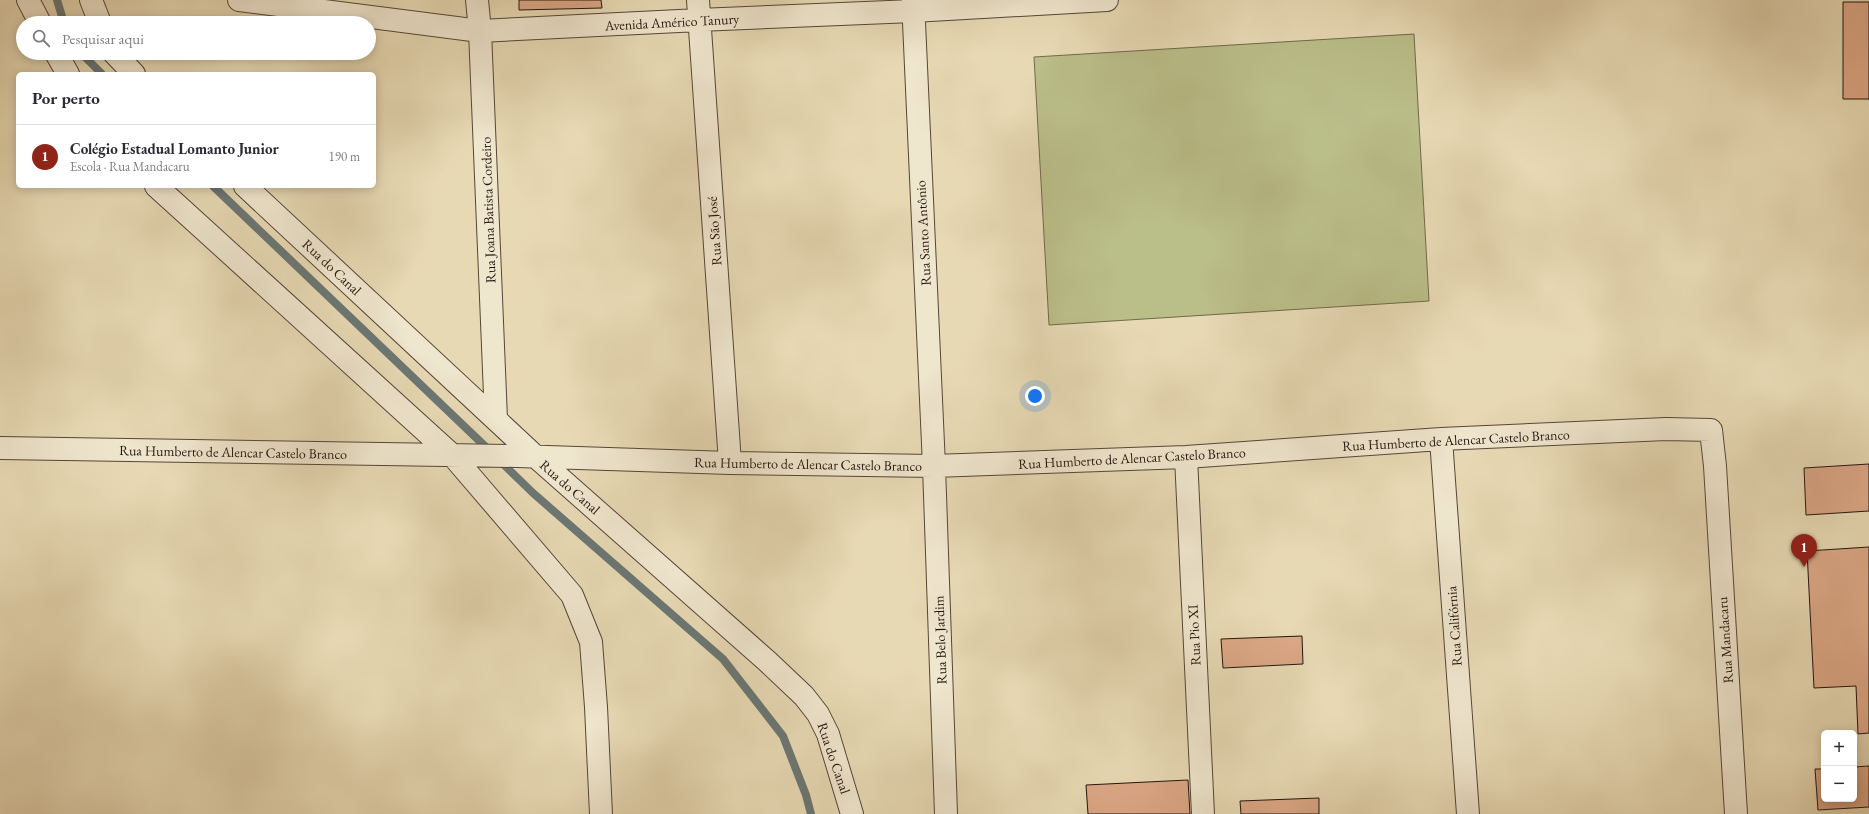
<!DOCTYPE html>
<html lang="pt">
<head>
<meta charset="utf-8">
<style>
  :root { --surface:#fff; --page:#f2f2f3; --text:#2b2b33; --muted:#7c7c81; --line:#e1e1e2; --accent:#8f2418 }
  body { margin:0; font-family:"EB Garamond",serif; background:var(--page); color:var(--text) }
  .controls { position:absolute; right:12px; bottom:12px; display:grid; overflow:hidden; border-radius:6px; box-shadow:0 2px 10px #0003 }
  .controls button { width:36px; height:36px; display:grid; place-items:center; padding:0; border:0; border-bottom:1px solid var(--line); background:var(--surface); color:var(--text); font:20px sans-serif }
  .you { position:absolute; left:1035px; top:396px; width:14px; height:14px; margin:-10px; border:3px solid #fff; border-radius:50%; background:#1a73e8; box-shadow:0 0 0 6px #1a73e833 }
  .badge { display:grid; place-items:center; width:26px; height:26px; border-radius:50%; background:var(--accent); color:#fff; font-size:13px; font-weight:700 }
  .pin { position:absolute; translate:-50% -33px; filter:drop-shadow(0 1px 2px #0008) }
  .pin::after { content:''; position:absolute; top:21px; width:14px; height:12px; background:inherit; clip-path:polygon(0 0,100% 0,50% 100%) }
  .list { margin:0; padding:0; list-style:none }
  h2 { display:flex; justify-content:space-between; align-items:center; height:52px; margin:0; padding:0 16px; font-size:17px }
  h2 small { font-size:13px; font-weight:400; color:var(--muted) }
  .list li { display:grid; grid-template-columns:26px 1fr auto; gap:12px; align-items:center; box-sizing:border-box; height:64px; padding:0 16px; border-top:1px solid var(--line) }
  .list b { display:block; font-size:15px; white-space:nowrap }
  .list p { margin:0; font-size:13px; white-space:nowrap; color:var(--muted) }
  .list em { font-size:13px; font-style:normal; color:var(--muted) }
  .icon { flex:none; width:22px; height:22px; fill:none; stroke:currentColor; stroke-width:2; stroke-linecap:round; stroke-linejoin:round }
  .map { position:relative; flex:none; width:1869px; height:814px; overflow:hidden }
  .search { position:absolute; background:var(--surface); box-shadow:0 2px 10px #0003; left:16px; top:16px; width:360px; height:44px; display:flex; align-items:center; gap:10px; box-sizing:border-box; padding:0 14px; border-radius:22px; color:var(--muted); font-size:15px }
  .panel { position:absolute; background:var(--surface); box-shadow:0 2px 10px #0003; left:16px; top:72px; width:360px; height:116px; border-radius:6px }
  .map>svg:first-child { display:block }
  .green { fill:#babe89; stroke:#706a4c }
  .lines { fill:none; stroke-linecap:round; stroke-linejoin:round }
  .stream { stroke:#6b7774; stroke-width:8 }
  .building { fill:#dca887; stroke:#25150f }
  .minor-casing { stroke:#564638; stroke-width:24 }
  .minor { stroke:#efe6ce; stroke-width:22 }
  .labels { text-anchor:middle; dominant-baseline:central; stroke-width:3; stroke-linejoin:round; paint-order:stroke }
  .street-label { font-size:14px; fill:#25150f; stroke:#efe6ce }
</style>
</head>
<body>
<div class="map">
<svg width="1869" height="814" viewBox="0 0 1869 814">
  <rect width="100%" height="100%" fill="#e7d9b4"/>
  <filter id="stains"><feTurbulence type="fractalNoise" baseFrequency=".005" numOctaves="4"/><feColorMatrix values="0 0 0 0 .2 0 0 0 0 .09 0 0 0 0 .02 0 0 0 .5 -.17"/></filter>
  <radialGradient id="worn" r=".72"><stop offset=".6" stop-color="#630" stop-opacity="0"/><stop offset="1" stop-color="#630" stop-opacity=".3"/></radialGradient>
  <path class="green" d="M1414,34L1429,301L1049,325L1034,57Z"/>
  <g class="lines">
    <path class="stream" d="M57,0L64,23
      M81,53L102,74
      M213,186L490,451
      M498,459L533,493L723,659L783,736L806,795L811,814"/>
  </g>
  <path class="building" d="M519,0H601L602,8L519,10Z
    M1843,2H1869V99H1843Z
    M1869,464V511L1806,515L1804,468Z
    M1869,547V733L1858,734L1856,686L1814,688L1807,551Z
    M1302,636L1303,664L1223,668L1221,639Z
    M1869,766V807L1818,810L1815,769H1824V799H1854V767Z
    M1188,780L1190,814H1088L1086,785Z
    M1319,798V814H1241L1240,801Z"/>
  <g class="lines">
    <defs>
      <path id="minor" d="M28,0L40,23
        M91,0L100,23
        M239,0L480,31L699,20L913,11L1107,0
        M477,0L480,31L496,419
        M698,0L730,463
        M913,0L934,466L946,814
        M56,53L68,74
        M114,53L134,74
        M156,186L453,456L572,595L591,642L596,707L601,814
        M245,186L536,457L767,661L804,696L818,714L828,734L852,814
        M1441,439L1468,814
        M0,448L517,456L730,463L934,466L1186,457L1441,439L1666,429L1711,430L1715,466L1736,814
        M1186,457L1203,814"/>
    </defs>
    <use href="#minor" class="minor-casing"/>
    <use href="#minor" class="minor"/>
  </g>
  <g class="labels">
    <g class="street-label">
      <text transform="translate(672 22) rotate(-3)">Avenida Américo Tanury</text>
      <text transform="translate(488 210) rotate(-92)">Rua Joana Batista Cordeiro</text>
      <text transform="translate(714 231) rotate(-94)">Rua São José</text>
      <text transform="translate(923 233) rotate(-93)">Rua Santo Antônio</text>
      <text transform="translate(332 267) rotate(43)">Rua do Canal</text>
      <text transform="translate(1456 440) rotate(-3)">Rua Humberto de Alencar Castelo Branco</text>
      <text transform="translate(233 452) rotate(1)">Rua Humberto de Alencar Castelo Branco</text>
      <text transform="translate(1132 458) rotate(-3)">Rua Humberto de Alencar Castelo Branco</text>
      <text transform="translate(808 464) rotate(1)">Rua Humberto de Alencar Castelo Branco</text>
      <text transform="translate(570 487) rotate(41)">Rua do Canal</text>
      <text transform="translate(1454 626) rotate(-94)">Rua Califórnia</text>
      <text transform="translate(1194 635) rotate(-93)">Rua Pio XI</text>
      <text transform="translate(940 640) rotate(-92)">Rua Belo Jardim</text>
      <text transform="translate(1725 640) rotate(-94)">Rua Mandacaru</text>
      <text transform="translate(834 758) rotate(71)">Rua do Canal</text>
    </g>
  </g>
  <rect width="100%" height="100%" filter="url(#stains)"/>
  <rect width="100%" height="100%" fill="url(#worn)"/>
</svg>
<div class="controls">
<button>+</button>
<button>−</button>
</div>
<div class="you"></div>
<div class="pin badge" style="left:1804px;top:567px">1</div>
<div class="search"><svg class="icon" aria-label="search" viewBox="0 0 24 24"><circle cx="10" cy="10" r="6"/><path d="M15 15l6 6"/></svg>Pesquisar aqui</div>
<section class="panel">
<h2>Por perto<small></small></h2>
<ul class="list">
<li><span class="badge">1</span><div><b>Colégio Estadual Lomanto Junior</b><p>Escola · Rua Mandacaru</p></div><em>190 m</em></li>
</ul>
</section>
</div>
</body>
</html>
